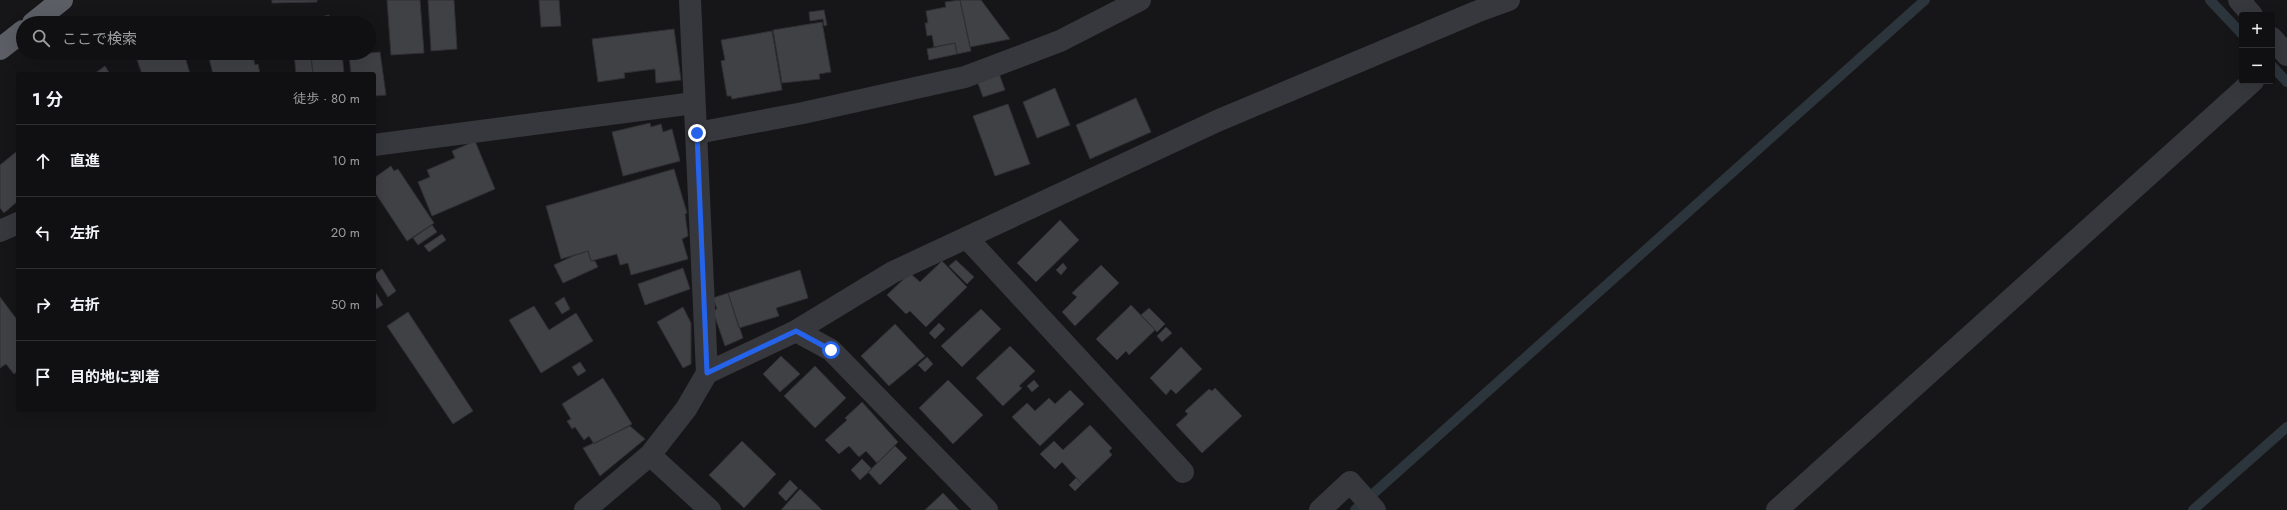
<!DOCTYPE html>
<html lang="ja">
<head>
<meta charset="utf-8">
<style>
  :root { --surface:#101012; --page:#19191b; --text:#f1f3f6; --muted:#9c9d9f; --line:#303032 }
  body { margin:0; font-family:Jost,"Noto Sans JP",sans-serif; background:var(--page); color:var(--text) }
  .controls { position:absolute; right:12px; top:12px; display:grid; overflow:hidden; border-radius:4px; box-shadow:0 4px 16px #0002 }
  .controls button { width:36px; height:36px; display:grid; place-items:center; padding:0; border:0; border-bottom:1px solid var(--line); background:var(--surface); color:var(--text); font:20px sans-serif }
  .stop { position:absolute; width:12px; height:12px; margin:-9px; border:3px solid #2563eb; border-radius:50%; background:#fff }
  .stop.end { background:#2563eb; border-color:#fff; box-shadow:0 1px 4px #0008 }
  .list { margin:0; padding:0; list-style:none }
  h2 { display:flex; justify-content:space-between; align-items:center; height:52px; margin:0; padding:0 16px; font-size:17px }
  h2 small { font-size:13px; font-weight:400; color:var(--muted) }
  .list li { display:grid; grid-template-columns:26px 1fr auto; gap:12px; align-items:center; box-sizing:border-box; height:72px; padding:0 16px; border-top:1px solid var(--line) }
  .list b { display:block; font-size:15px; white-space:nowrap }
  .list em { font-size:13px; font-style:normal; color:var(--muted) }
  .icon { flex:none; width:22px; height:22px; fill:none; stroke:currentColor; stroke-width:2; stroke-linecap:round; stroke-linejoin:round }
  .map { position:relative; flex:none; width:2287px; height:510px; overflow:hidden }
  .search { position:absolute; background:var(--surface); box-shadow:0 4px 16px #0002; left:16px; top:16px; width:360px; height:44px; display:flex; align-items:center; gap:10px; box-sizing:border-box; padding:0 14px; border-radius:22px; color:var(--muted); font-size:15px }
  .panel { position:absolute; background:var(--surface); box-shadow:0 4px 16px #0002; left:16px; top:72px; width:360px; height:340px; border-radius:4px }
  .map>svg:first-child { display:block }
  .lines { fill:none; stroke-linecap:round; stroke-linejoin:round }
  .stream { stroke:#2c353c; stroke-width:10 }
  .building { fill:#404145; stroke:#303034 }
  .minor { stroke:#37383d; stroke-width:22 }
  .trunk { stroke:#5b5e65; stroke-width:22 }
  .route { stroke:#2563eb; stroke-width:5 }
</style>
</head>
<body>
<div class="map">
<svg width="2287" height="510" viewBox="0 0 2287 510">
  <rect width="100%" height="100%" fill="#161618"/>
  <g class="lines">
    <path class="stream" d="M2210,0L2242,34
      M2272,66L2287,82
      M1355,510L1925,0
      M2193,510L2287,427"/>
  </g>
  <path class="building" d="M272,0H317V2L272,3Z
    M387,0H420L424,53L391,55Z
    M428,0H454L457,49L431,51Z
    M539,0H559L561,26L541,27Z
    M960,0H981L1010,39L970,47Z
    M960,0L971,51L957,54L955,43L934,47L932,35L927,36L925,23H928L926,11L946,7L945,2Z
    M824,10L827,25L824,26L823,19L810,21L809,12Z
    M329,15L332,23H301V22Z
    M822,22L831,72L819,74L820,79L782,83L773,30Z
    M674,29L681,80L656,83L655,69L624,73L625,78L598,82L592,39Z
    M772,31L782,90L732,99L731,96H727L721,61L725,60L721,40Z
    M955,43L957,54L929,60L927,49Z
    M380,52L386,95L374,96V74H351L349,55Z
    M147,53H184L190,74H142L136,57Z
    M226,53H252L255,65L258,64L260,74H213L209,58Z
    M294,53H316V57H311L313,74H296Z
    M316,53H342L344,74H313L311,57H316Z
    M105,66L110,74H94Z
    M997,68L1005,90L983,97L973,70Z
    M1055,88L1070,125L1037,138L1023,102Z
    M1136,98L1151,132L1090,159L1076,125Z
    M1008,104L1030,164L995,176L973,116Z
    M650,123L651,127L661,124L663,132L672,129L680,161L623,176L612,132Z
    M475,141L495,189L432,216L418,182L430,177L427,170L455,158L452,151Z
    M16,152L18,155V201L4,213L0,208V165Z
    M391,166L394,171L398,169L434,223L407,241L374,191V178Z
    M674,169L687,213L685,214L688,236L682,239L688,259L631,275L628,263L620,265L617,254L591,261L588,251L561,259L546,206Z
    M1060,220L1079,240L1036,282L1017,263Z
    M432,225L437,232L418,245L413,238Z
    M442,234L446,240L429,252L424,246Z
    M588,251L591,261H595L598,267L563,283L554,265L573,256Z
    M956,260L974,277L967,284L949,266Z
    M942,261L967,287L926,327L910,311L906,314L887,295L910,273L920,282Z
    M1063,263L1067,268L1061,275L1056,270Z
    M1101,265L1119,283L1075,326L1062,312L1077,297L1072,293Z
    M683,268L690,289L645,305L638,284Z
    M382,269L396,291L388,297L374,275Z
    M800,270L808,298L776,308L779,316L739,328L728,293Z
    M374,290L383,305L374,310Z
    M728,293L743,338L725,346L713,311L717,309L713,298Z
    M0,297L18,321V371L14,374L6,364L0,368Z
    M564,297L570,309L562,314L555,303Z
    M1131,305L1155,330L1129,355L1126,351L1117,360L1096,339Z
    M534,306L549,330L576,313L593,341L541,373L509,320Z
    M683,307L691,323V364L683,368L657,322Z
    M1149,308L1165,324L1157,332L1141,315Z
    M981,309L1001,329L962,367L941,346Z
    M408,312L473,411L453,424L387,326Z
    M939,323L945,329L935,339L929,333Z
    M895,324L925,356L889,386L861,356Z
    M1166,327L1172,333L1162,342L1157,336Z
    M1010,346L1035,371L1019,386L1022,388L1003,406L976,378Z
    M1181,347L1202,369L1176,394L1171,389L1166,395L1150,378Z
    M781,356L800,374L780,392L763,374Z
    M927,357L933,364L925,372L918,365Z
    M580,362L586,371L578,376L572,367Z
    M815,366L846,398L815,428L784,396Z
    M603,378L632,424L594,444L589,436L584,440L575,427L572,429L567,421L571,419L562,404Z
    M948,380L983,415L953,444L919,408Z
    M1034,380L1039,386L1032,392L1027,386Z
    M1215,388L1242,416L1202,453L1176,425L1188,414L1185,411L1209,389L1212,391Z
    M1070,390L1084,404L1040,446L1012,417L1027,403L1035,411L1049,398L1055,404Z
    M862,402L898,442L877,463L866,451L859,457L849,446L839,454L825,440L847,420L845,418Z
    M1090,425L1112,448L1109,451L1112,455L1082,484L1062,462L1055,469L1040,454L1054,441L1063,450Z
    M630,426L645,439L600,476L583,448Z
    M742,441L776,474L744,508L709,475Z
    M895,446L907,458L880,485L868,472Z
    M862,459L872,469L860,480L851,470Z
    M1076,478L1082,484L1075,491L1069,485Z
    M790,480L798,488L786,501L778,493Z
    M800,489L822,510H781Z
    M943,493L959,510H925Z"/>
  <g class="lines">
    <path class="minor" d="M2239,0L2252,15
      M2272,38L2287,55
      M697,133L803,113L965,77L1060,41L1140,0
      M374,145L694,103
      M0,231L18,223
      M967,238L1183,472
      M796,331L831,350L987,510
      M707,373L796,331L893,272L1217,121L1476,12L1509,0
      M650,455L710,510
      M585,510L650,455L686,409L707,373L690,0
      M1320,510L1350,482L1375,510
      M1777,510L2253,81"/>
    <path class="trunk" d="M33,23L62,0
      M0,49L23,31"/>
  </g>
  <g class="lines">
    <path class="route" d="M697,133L707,373L796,331L831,350"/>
  </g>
</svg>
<div class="controls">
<button>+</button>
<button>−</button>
</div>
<div class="stop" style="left:831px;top:350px"></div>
<div class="stop end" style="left:697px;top:133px"></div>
<div class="search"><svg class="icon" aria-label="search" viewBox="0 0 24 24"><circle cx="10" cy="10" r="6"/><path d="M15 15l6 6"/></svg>ここで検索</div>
<section class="panel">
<h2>1 分<small>徒歩 · 80 m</small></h2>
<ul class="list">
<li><svg class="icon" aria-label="ahead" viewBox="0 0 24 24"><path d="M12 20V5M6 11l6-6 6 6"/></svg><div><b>直進</b></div><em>10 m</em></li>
<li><svg class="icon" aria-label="left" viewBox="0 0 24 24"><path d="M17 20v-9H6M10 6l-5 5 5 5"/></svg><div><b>左折</b></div><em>20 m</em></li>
<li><svg class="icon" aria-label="right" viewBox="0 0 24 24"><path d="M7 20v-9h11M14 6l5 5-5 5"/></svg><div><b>右折</b></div><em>50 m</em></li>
<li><svg class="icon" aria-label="arrive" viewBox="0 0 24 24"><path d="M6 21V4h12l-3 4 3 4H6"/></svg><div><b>目的地に到着</b></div></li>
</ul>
</section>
</div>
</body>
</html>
